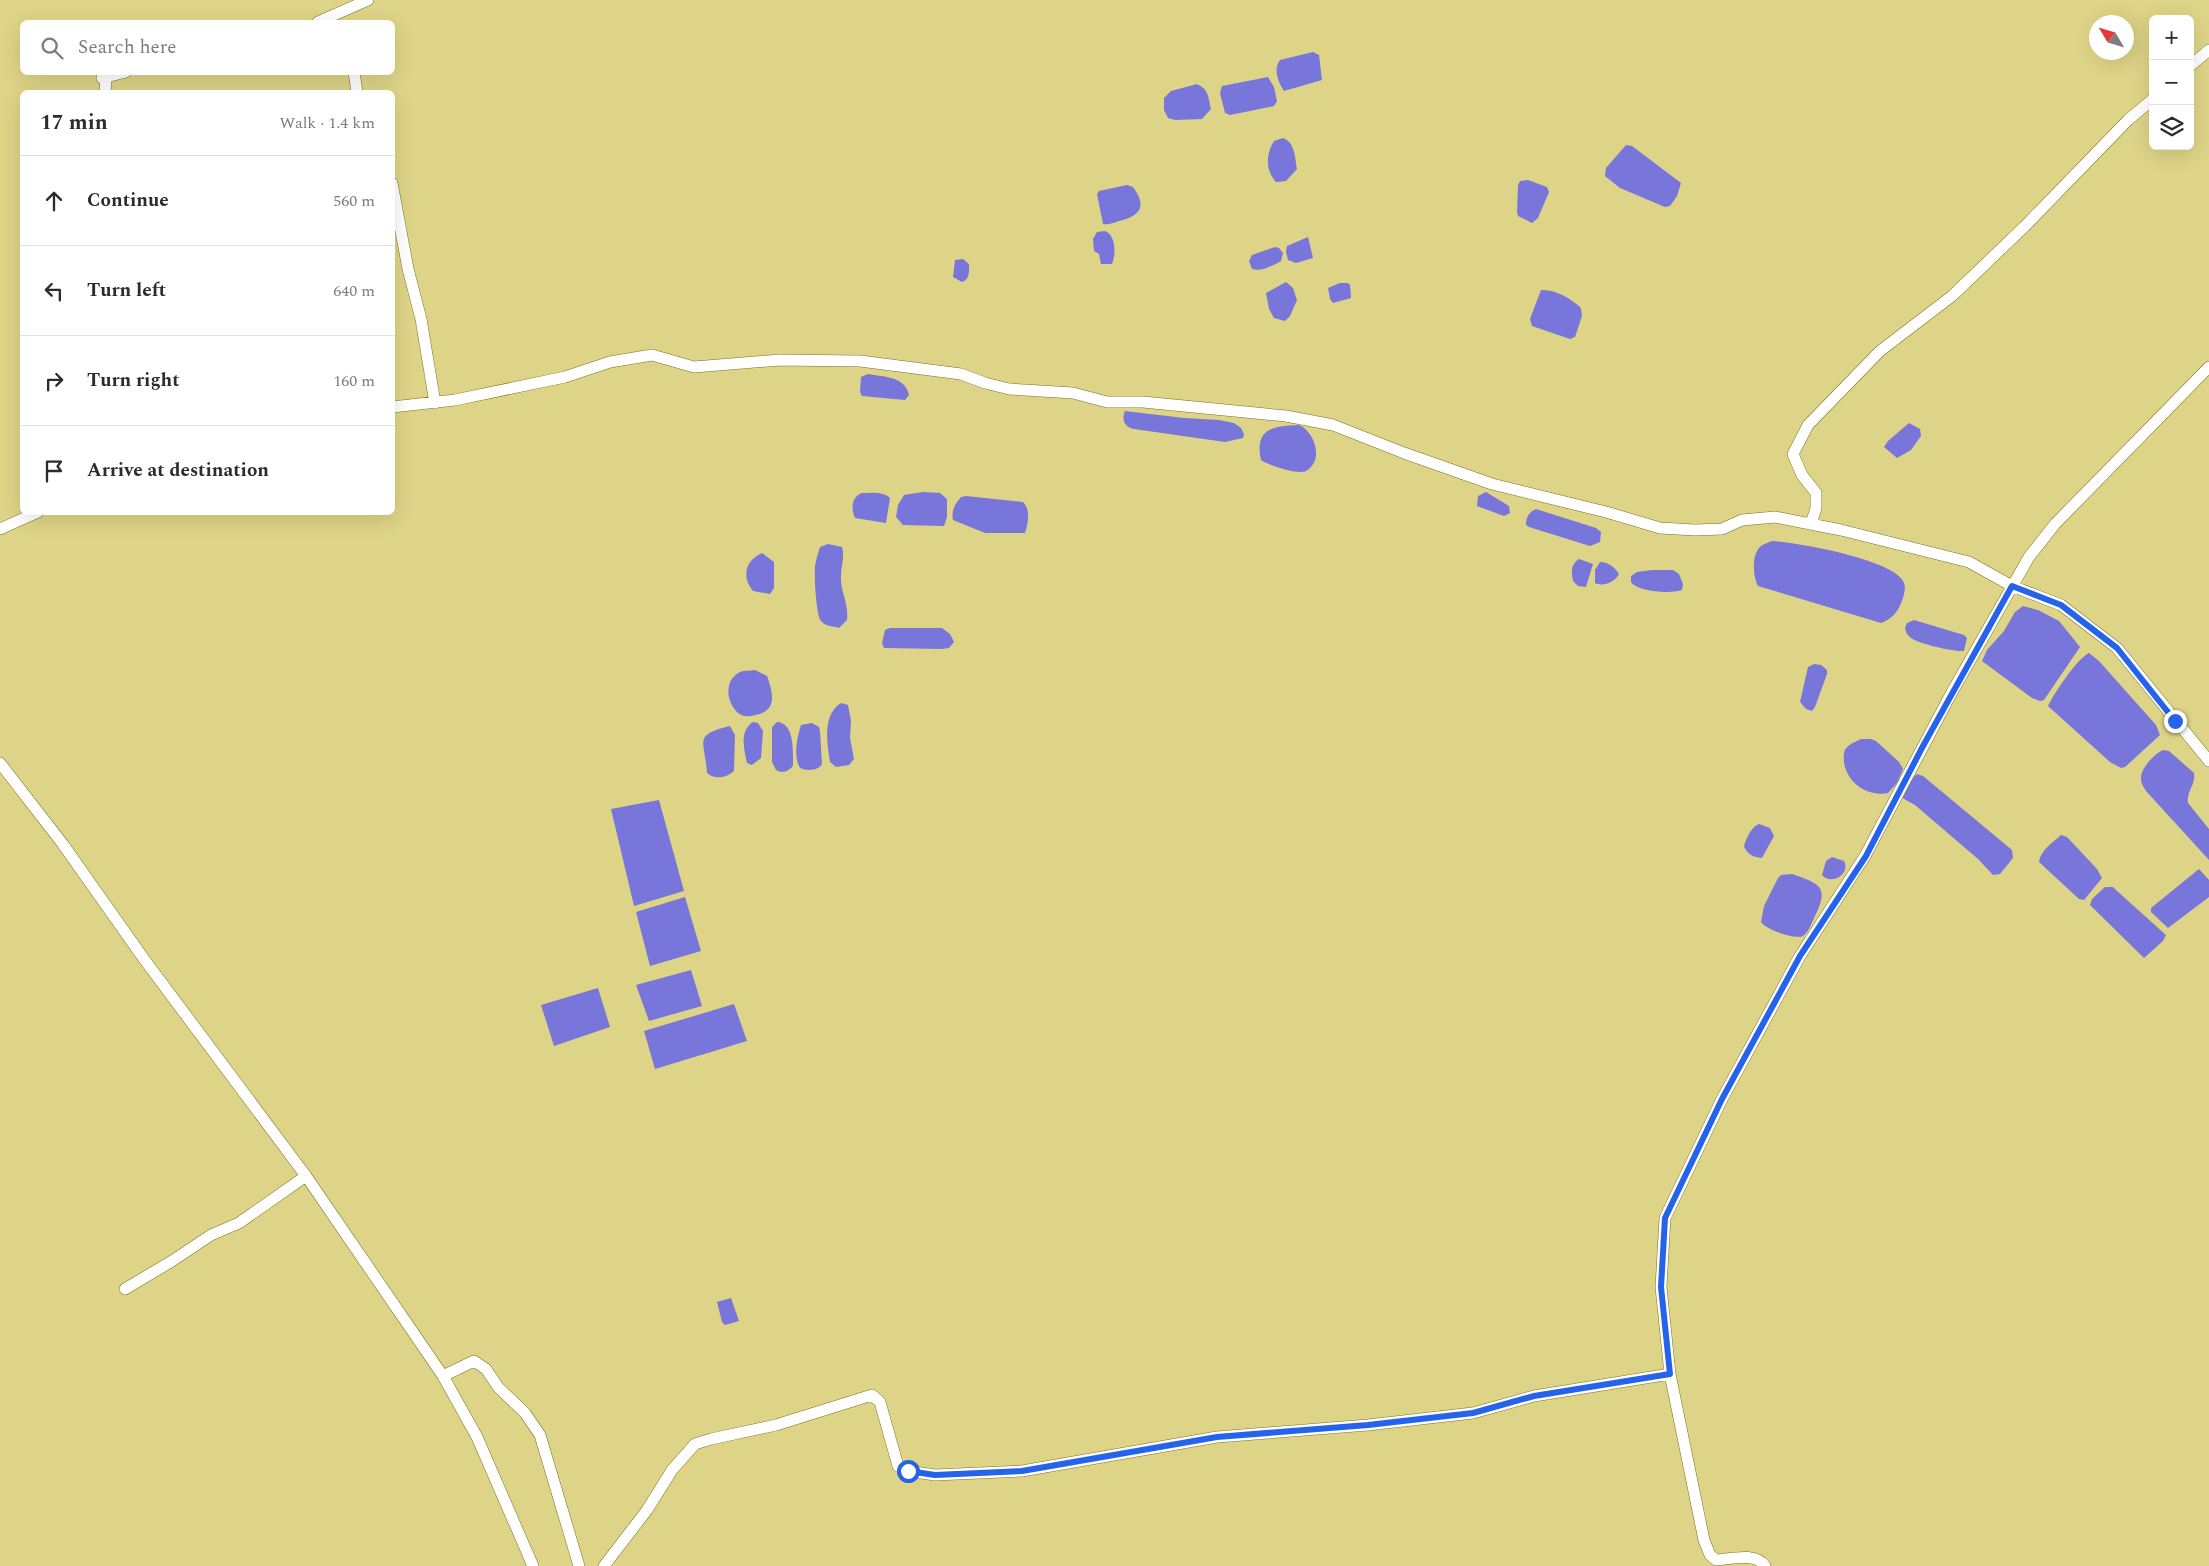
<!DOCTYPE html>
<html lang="en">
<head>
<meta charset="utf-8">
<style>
  :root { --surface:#fff; --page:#f2f2f3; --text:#2b2b33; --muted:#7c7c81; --line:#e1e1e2 }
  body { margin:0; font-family:Spectral,serif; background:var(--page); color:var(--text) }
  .controls { position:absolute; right:15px; top:15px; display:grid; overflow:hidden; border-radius:8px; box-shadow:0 5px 20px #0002 }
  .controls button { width:45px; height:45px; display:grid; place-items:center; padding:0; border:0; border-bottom:1px solid var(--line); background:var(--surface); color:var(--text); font:25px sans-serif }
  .compass { position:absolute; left:2089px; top:15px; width:45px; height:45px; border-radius:50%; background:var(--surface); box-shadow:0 5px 20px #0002; rotate:308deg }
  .stop { position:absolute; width:15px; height:15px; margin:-11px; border:4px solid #2563eb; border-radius:50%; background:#fff }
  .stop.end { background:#2563eb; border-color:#fff; box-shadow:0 1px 5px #0008 }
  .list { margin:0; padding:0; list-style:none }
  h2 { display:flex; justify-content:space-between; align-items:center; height:65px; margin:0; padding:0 20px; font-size:21px }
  h2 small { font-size:16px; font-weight:400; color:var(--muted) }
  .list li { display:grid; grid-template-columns:32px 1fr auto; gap:15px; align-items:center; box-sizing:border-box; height:90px; padding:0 20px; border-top:1px solid var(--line) }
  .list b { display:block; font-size:19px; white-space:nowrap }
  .list em { font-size:16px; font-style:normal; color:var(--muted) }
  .icon { flex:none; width:28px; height:28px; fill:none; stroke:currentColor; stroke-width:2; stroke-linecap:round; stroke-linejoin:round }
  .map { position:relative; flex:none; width:2209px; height:1566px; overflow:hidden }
  .search { position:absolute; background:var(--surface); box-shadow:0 5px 20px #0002; left:20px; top:20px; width:375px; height:55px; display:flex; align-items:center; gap:12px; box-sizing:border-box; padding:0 18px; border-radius:8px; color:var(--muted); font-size:19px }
  .panel { position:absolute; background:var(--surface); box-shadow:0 5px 20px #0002; left:20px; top:90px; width:375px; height:425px; border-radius:8px }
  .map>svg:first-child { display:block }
  .water { fill:#7875db }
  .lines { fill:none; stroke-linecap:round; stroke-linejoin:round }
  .street-casing { stroke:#7c7223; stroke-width:12 }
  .street { stroke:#fff; stroke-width:11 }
  .route { stroke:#2563eb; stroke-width:6 }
</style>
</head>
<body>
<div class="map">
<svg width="2209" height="1566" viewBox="0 0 2209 1566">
  <rect width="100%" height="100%" fill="#ded487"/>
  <path class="water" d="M1313,52L1319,55L1322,80L1284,91C1278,82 1273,69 1280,60Z
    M1268,77L1274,87L1277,101L1274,106L1230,115L1225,113L1220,93L1222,86Z
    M1197,84C1209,90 1208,96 1211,109L1202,119L1175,120L1168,118L1164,110V98L1171,91Z
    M1283,138C1295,142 1295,158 1297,169L1286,181L1276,182C1265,170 1266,154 1274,141Z
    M1626,145L1632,146L1681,183L1677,196L1670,206L1665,207L1620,188L1605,176L1606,168Z
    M1528,180L1547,187L1549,192L1538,218L1532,223L1518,216L1517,212L1518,185L1520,181Z
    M1127,185L1133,187C1147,206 1141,216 1119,221C1113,223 1108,225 1103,224L1097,194L1099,191Z
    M1105,231C1116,235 1116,254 1112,264H1101L1099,254L1094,251L1093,239L1097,232Z
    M1308,237L1313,258L1296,263L1288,260L1286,252L1287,246Z
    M1275,247L1279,248L1283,253L1281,261C1272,266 1261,272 1252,269L1249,261L1252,255Z
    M963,259L969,264C969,271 970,280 962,282L953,277L955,260Z
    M1286,282L1293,288L1297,300L1290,316L1285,321L1274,318L1269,309L1266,293Z
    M1340,283H1348L1350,285L1351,298L1333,303L1330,299L1328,288Z
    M1541,290C1555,289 1572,299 1581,308L1582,316L1575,337L1570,339L1532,326L1530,319Z
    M868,374C884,377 905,376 909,395L905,400L862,396L860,392L861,377Z
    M1125,411L1184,418L1219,420L1234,423L1241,428L1244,434L1243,438L1225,442L1134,429C1125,427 1121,420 1125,411Z
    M1909,423L1920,429L1921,436L1911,450L1897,458L1884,447L1888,441Z
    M1299,425C1314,431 1325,460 1306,471C1299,475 1268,465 1261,460C1254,428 1274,426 1299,425Z
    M923,492L940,493L947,499V517L944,526L903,525L896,517L898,505L904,495Z
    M1486,492L1509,506L1510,513L1504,516L1477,506L1478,496Z
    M862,493C871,493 883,491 890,498L886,523L855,518C851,509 851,497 862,493Z
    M966,496L1023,502C1031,510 1028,523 1025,533H985L953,520C951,511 955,504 961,497Z
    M1536,509L1596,528L1601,532L1600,542L1590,546L1529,527L1526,525C1526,517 1529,512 1536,509Z
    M1772,541C1796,542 1897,560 1904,583C1906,588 1904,594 1903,598C1899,610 1893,619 1881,623L1758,586C1753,577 1751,554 1761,546C1764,544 1769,542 1772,541Z
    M828,544L842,547C845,557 841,566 841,576C840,591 849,604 847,620L839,628C832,626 825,626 821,621C816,615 814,575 815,566C816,560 818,553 820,547Z
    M762,553L774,562V588L770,594L753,591C742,578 744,561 762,553Z
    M1579,559L1593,564L1586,587L1578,586L1573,581C1571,572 1571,564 1579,559Z
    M1600,562C1609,562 1615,568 1619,574C1615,582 1603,587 1595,583V570Z
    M1652,570H1673L1679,574L1683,584L1682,590C1671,594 1638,592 1631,582V576L1637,572Z
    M2023,606L2038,610L2059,621L2080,647L2044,700L2040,701L2032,698L1982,661L1987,650L2004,631L2015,612Z
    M1914,620L1964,635L1967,638L1964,651C1955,652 1919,644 1911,638C1907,635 1906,632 1905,628L1907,623Z
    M890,628H942L950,634L954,642L949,648L942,649L884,648L882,643L885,630Z
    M2089,653L2099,661L2156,725L2160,735L2125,767L2121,768L2110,762L2048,706C2055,692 2076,660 2089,653Z
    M1814,664L1821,665L1827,670V674L1815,707L1812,711L1806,709L1800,702L1808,667Z
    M755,670L767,676C773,693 778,711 755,715C749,717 742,717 737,712C726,701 724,680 740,672C744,670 751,671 755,670Z
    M841,703L848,705L851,721L850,738L854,759L849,765L836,767L830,762C827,743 822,715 841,703Z
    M753,722L758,723L763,731L761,758L752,765L747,763C744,749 739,731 753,722Z
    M777,722C795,723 793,752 793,766C789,771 782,774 776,770L772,762V727Z
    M812,723L819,727L820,732L822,764C818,771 807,771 800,768C793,756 797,738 801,725Z
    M730,726L735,735L734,771C726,778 715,780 707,773C705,741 692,735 730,726Z
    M1861,739H1871L1876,741L1899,762L1903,769L1897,783L1888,793C1867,797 1847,783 1844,762C1844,758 1843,754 1845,750C1848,744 1855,742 1861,739Z
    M2163,750L2169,751L2194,773C2196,784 2186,792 2188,803L2209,829V860L2146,791C2144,787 2141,784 2141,779C2140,769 2154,754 2163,750Z
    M1917,774L1923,776L2012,850L2013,858L2000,874L1993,875L1978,859L1915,805L1904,799L1901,795L1910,780Z
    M659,800L684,891L634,906L611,809Z
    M1759,824L1770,828L1774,836L1762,858C1754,857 1747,855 1744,846C1746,839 1751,827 1759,824Z
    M2061,835L2067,837L2097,869L2102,878L2084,900L2079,899L2039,862C2040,851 2053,842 2061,835Z
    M1832,857L1844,861C1851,874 1831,886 1822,875L1826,861Z
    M2199,869L2209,880V897L2168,928L2151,912V908Z
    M1792,874C1821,884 1829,887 1815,916C1812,922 1809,932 1803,936C1795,940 1765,929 1761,922L1764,906L1778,878L1781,875Z
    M2105,887H2113L2116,890L2166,935L2163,941L2144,958L2090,905L2092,899Z
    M685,897L701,951L650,966L636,912Z
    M691,970L702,1006L649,1021L636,985Z
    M598,988L610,1027L554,1046L541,1005Z
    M734,1004L747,1041L655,1069L644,1031Z
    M731,1298L739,1321L725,1325L722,1322L717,1302Z"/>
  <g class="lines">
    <defs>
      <path id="street" d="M318,22L368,0
        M2190,66L2209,50
        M354,72L357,92
        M102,78L126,72
        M105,92L106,79
        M392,183L408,269L421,319L435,403
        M392,407L455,400L565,377L610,362L652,355L694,367L780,360L860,361L961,374L985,383L1009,389L1073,393L1107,402H1143L1286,416L1333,425L1404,453L1492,484L1606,512L1660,528L1695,530L1722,529L1742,520L1775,517L1841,530L1969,562L2012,586L2061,605L2117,648L2209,761
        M1811,524L1816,508V493L1802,475L1793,454L1808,425L1880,351L1952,296L2025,226L2128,120L2153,99
        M0,529L38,512
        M0,763L62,843L144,959L306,1176L443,1376L477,1437L533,1566
        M125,1289L172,1261L211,1235L239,1223L306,1176
        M443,1376L474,1361L486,1369L498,1387L525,1413L540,1435L579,1566
        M604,1566L647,1510L672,1470L695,1444L711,1439L776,1425L872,1395L880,1402L898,1466L908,1471L935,1475L1022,1471L1217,1437L1368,1425L1473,1413L1534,1396L1670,1374
        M1765,1566C1756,1552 1731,1559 1716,1560L1710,1555L1704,1540L1670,1374L1661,1287L1665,1218L1722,1099L1800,956L1865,856L1952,692L2029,557L2055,524L2209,367"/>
    </defs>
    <use href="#street" class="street-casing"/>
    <use href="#street" class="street"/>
  </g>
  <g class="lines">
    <path class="route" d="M908,1471L935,1475L1022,1471L1217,1437L1368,1425L1473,1413L1534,1396L1670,1374L1661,1287L1665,1218L1722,1099L1800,956L1866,856L1923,746L2012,586L2061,605L2117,648L2175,721"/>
  </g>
</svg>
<div class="controls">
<button>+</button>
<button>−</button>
<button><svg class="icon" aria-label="layers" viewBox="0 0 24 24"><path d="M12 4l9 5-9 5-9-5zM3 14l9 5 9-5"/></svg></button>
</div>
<svg class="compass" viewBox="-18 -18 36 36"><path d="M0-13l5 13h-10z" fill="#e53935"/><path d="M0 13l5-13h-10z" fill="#7c7c81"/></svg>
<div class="stop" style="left:908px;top:1471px"></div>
<div class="stop end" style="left:2175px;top:721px"></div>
<div class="search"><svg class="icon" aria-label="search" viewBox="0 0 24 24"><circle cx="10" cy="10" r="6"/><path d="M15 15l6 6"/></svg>Search here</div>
<section class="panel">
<h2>17 min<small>Walk · 1.4 km</small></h2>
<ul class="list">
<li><svg class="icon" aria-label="ahead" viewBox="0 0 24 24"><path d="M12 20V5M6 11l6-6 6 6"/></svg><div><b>Continue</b></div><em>560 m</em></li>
<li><svg class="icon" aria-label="left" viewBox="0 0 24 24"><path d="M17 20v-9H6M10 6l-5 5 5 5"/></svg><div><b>Turn left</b></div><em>640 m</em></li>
<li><svg class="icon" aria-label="right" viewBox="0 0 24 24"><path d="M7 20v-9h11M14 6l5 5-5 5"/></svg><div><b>Turn right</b></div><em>160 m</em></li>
<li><svg class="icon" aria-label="arrive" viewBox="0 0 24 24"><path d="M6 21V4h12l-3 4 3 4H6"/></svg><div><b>Arrive at destination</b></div></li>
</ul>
</section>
</div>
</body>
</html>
